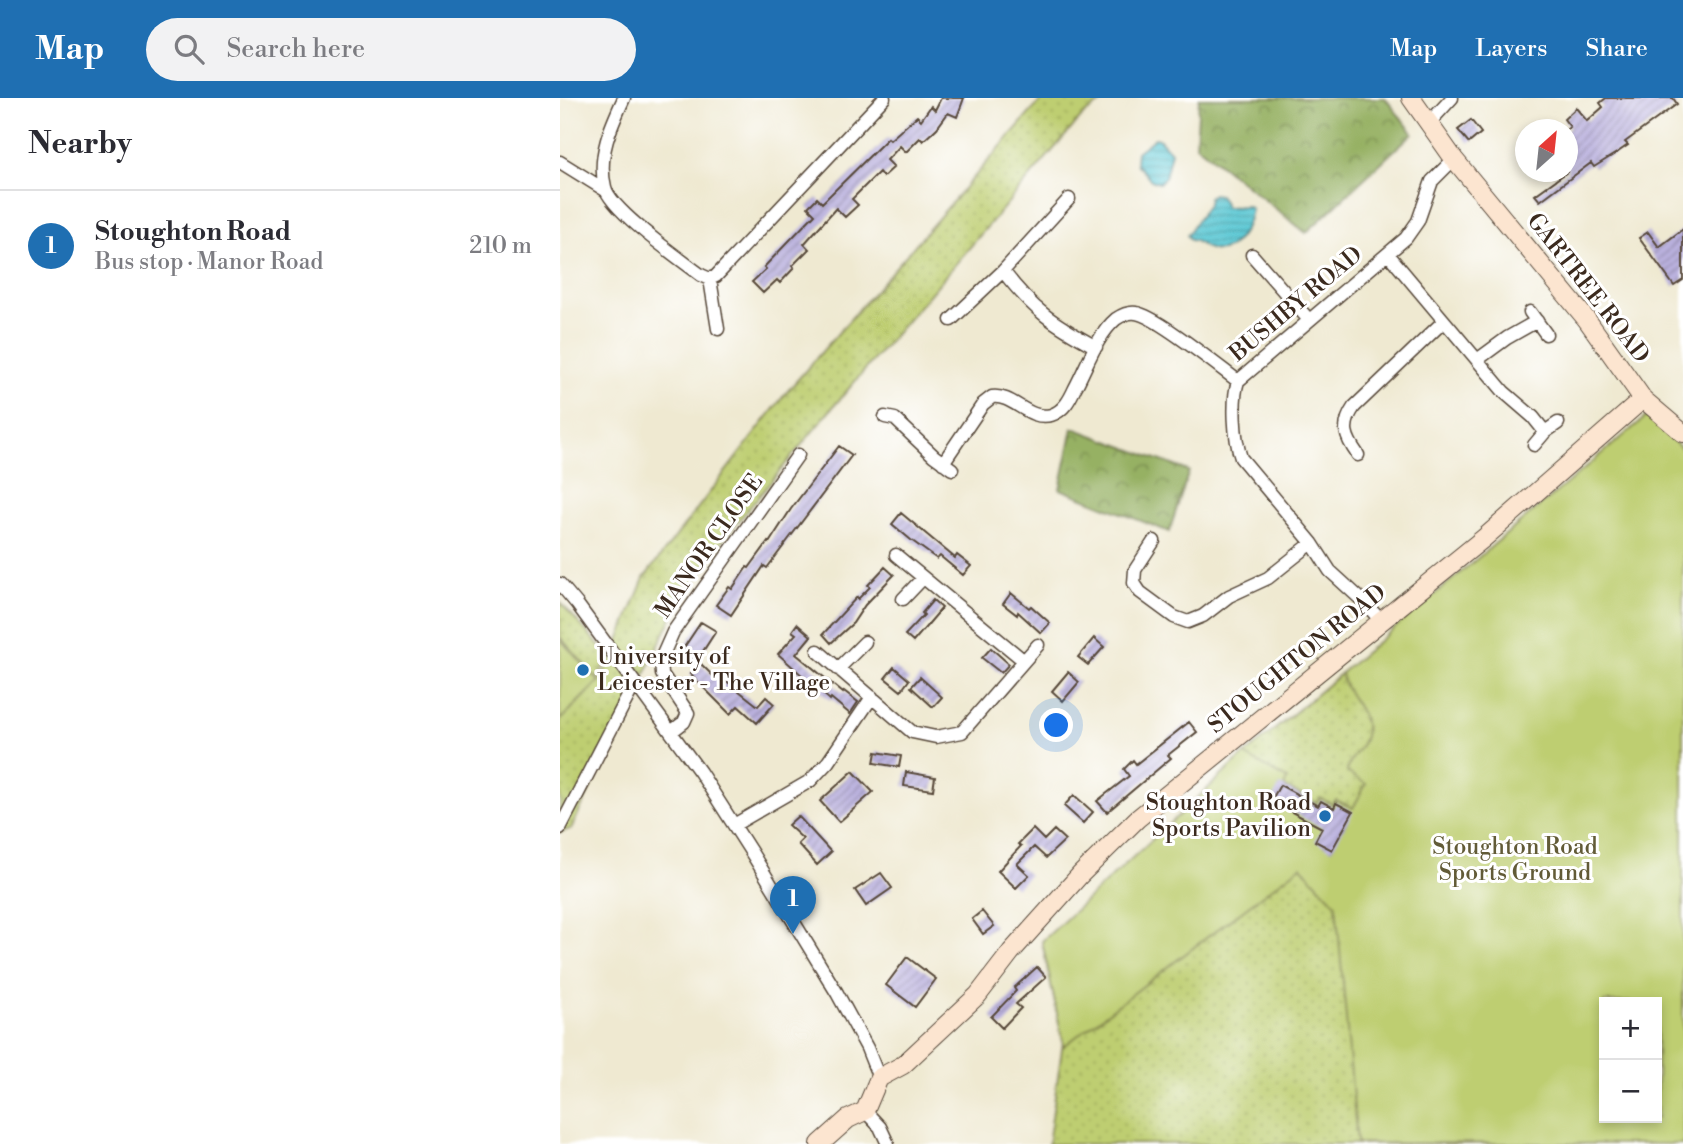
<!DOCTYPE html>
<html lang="en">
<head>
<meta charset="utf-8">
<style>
  :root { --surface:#fff; --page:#f2f2f3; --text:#2b2b33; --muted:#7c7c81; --line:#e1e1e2; --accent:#1f6fb2 }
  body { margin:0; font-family:"Libre Bodoni",serif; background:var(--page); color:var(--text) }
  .controls { position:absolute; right:21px; bottom:21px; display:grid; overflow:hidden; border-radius:0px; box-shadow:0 4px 10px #0003 }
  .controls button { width:63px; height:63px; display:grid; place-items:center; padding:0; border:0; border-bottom:2px solid var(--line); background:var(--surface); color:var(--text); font:35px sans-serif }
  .compass { position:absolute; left:955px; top:21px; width:63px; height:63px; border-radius:50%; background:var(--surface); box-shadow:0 4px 10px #0003; rotate:27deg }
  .you { position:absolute; left:497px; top:628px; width:24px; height:24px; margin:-18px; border:5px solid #fff; border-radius:50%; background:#1a73e8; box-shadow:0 0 0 10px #1a73e833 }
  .badge { display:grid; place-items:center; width:46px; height:46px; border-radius:50%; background:var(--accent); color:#fff; font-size:23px; font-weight:700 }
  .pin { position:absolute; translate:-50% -58px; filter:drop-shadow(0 2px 4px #0008) }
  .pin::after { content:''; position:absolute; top:37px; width:24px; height:21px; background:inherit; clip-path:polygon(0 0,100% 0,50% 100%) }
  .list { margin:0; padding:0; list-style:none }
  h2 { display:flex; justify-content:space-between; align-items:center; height:91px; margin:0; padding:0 28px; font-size:30px }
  h2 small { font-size:23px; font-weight:400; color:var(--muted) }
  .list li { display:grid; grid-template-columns:46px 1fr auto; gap:21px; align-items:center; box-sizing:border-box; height:112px; padding:0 28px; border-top:2px solid var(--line) }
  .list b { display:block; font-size:26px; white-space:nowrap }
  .list p { margin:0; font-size:23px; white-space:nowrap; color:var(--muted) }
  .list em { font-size:23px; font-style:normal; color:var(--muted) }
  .icon { flex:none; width:38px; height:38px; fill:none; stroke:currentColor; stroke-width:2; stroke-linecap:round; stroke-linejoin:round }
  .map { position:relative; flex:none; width:1123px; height:1046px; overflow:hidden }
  header { display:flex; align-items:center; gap:42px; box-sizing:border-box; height:98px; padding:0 35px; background:var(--accent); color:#fff }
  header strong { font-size:33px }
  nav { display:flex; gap:38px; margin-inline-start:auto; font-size:24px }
  .search { width:490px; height:63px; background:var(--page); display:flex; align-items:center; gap:18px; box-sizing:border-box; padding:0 24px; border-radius:38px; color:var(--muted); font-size:26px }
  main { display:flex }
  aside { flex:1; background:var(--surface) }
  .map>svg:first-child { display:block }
  .grass { fill:url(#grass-dots); stroke:#7c7c48; stroke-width:2; fill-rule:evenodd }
  .forest { fill:url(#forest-crowns); stroke:#686e40; stroke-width:2 }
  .park { fill:#bece71; stroke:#7c7c48; stroke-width:2; fill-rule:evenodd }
  .water { fill:url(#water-rules); stroke:#4c7a7a; stroke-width:2 }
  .building { fill:url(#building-hatch) }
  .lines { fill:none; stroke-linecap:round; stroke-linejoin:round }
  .street-casing { stroke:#564739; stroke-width:15 }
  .secondary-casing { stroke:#564739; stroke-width:20 }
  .street { stroke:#fff; stroke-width:12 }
  .secondary { stroke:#fce5d0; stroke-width:18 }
  .poi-dot { fill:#1f6fb2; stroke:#fff; stroke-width:2.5 }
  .labels { text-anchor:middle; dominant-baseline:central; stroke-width:6; stroke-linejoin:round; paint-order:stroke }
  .street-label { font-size:23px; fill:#3b2a1e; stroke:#fff }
  .poi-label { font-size:23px; fill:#3b2a1e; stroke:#fff; text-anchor:start }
  .park-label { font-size:23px; fill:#625b37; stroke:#fff }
</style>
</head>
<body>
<header>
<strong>Map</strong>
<div class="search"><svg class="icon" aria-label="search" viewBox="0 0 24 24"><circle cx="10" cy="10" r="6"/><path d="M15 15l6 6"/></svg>Search here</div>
<nav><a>Map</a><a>Layers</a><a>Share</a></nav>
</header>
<main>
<aside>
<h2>Nearby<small></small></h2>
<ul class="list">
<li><span class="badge">1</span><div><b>Stoughton Road</b><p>Bus stop · Manor Road</p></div><em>210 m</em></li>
</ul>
</aside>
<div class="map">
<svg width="1123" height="1046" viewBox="0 0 1123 1046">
  <defs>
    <pattern id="grass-dots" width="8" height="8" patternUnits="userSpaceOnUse" patternTransform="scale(1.75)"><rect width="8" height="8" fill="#bece71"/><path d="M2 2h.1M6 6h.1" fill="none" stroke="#a4b161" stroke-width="1.8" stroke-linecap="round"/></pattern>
    <pattern id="forest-crowns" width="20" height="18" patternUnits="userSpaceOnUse" patternTransform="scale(1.75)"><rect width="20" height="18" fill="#96b163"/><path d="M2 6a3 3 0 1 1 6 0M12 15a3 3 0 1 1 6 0" fill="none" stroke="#7c9051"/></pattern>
    <pattern id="water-rules" width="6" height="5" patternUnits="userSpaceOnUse" patternTransform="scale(1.75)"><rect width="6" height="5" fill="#5dc9d5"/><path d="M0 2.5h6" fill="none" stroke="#4ea3ac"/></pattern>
    <pattern id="building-hatch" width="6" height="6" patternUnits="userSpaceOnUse" patternTransform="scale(1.75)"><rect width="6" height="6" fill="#bab1de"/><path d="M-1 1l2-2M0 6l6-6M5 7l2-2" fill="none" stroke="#9890b3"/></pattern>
  </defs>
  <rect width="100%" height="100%" fill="#fff"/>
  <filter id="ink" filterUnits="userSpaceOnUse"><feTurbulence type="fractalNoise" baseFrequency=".0143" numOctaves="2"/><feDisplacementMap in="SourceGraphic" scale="14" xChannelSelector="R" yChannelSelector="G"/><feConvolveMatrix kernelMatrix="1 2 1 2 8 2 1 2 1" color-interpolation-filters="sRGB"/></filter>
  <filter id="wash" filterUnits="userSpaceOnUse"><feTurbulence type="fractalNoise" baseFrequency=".00686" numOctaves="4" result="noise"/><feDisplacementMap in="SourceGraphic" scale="28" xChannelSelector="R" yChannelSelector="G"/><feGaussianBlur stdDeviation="1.57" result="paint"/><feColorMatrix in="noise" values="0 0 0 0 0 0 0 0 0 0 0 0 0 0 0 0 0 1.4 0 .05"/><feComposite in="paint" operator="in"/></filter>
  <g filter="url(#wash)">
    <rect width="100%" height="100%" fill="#efe9d1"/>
    <path class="grass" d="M483,0H548L523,17L262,322L163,442L116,511L11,731L0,734V622L39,583L51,562L84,480L226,295Z
      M1087,318L1123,352V1046H488L503,944L482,844L682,659ZM1044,904H1097V1020H1044Z
      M0,504L49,558L37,581L0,539Z"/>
    <path class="forest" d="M639,0H825L853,35L746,135L636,47Z
      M513,330L629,373L609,434L500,391Z"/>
    <path class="park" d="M1087,318L1123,352V1046L797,1045L776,806L741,768L504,948L482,843L684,657L727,681L724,689L757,705L760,700L772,706L776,702L793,710L806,686L787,674C788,660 802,652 805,638C810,613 784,598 781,575ZM1044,904H1097V1020H1044Z
      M0,541L39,583L0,622Z"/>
    <path class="water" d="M595,40L599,41L611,54L605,79L599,85L591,82L576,66L577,54Z
      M653,96L659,97L666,109L688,108L691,111C688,131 673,159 649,151C641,148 638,142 630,142L627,137L648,106L649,99Z"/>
    <g id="blocks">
      <path class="building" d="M381,0H404L397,19L388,15L377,30L363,43L360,40L346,54L340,48L327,62L334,69L323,79L319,74L292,101L298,107L285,119L276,110L244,146L249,151L232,168L234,170L220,185L217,182L203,195L192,184L206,171L204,169L255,116L248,109L257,100L262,105L328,40L330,42L357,18L361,22L371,8L375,12Z
        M1046,0H1113L1117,6L1065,44L1068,47L1058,54L1034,69L1031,65L980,103L975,97L1007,74V31L1010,29L1004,21L1016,10L1027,23L1043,9L1040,5Z
        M911,22L921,35L909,45L898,32Z
        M1123,131V182L1114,188L1079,140L1088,134L1099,149Z
        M279,348L292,357L207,470L204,468L171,517L156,507L169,489L172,491L187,469L189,470L208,444L209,445L231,411Z
        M341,415L395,460L397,457L411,468L403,477L380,458L377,461L351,442L332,426Z
        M325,469L334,477L305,507L293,525L271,545L263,536L297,499L298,501L310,489L308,487Z
        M451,495L469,510L471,508L490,525L481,535L458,514L457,517L443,506Z
        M373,502L382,510L353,544L345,537L364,517L362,515Z
        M141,524L156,533L136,564L121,554Z
        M237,526L251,538L236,556L283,595L284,593L298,604L290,616L271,600L270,602L218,556L236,536L232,533Z
        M534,540L544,549L528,567L518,559Z
        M431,550L449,566L441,575L422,560Z
        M141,566L156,581L160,578L198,608L206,599L214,606L197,625L178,608L170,616L130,576Z
        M334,569L349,582L341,593L325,580Z
        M508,574L519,584L503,603L492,593Z
        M360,579L382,599L373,609L351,589Z
        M629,624L637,634L608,657L611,660L547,714L537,703L569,678L564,671L573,662L576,666Z
        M316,654L341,658L339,669L314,665Z
        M293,673L313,694L279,724L260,703Z
        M346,674L375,679L373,692L344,688Z
        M720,687L758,708L761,703L774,710L776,705L793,714L772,752L755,743L762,730L711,703Z
        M514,697L533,714L523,725L504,708Z
        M238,718L271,754L257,767L238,746L243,741L228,727Z
        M473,731L484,742L494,732L505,742L486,760L474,749L457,766L469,777L456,790L438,773L461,748L458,746Z
        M321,775L332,790L306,808L295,792Z
        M422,813L434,828L423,836L412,821Z
        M347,859L376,881L355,909L326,887Z
        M477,869L486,879L456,906L461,910L442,930L431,919L456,893L454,890Z"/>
    </g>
  </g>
  <g filter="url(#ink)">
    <use href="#blocks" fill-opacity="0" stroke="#564739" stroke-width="2"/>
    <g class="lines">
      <defs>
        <path id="street" d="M64,0C51,28 37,58 45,89C50,112 120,161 141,177L150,181L156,178L324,0
          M868,26L892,0
          M0,64L45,92
          M828,156L944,294L973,319L985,334
          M692,157L749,222
          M443,173C474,213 492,225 536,249
          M150,181L158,231
          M970,214L986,236
          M391,222L443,173L509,101
          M917,262L947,240L977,223
          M325,319L335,321L374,358L392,371
          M974,347L985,334L998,325
          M798,357C785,339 781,328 794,309L884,223
          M383,365L423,306L432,299C453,296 468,323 491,317C504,313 510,301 515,290C527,268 537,237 556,221C562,217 569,214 576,215C595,217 659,269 678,283
          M594,443L575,472L574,485L580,494L614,519L628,524L643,518L669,498L708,480L752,445
          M336,457L463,562
          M0,486L17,506L140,674L193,757L277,895L307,950L319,980
          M343,501L363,480
          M822,524L805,505L770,473L752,445L681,360C674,340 672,302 678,283L846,140L858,123L872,83L894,61
          M258,553L352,634L376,639L402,634L478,547
          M278,571L305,544
          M111,634L124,624L128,615L102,576L101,561L113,534L238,357
          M174,727L250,683L268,664L312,599
          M0,730L75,585
          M305,1013L320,1029L328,1046"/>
        <path id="secondary" d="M851,0L894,61L1027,222L1083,301L1123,335
          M260,1046L288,1021L305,1013L319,980L343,967L418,897L451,854L520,777L577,721L924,440L1083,301"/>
      </defs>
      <use href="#street" class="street-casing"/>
      <use href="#secondary" class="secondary-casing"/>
      <use href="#street" class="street"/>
      <use href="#secondary" class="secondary"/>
    </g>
  </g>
  <g class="poi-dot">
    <circle cx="23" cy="572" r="7"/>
    <circle cx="765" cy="718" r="7"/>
  </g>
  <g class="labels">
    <g class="street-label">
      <text transform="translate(1028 190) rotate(52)">GARTREE ROAD</text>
      <text transform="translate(736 206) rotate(-40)">BUSHBY ROAD</text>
      <text transform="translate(149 448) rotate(-55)">MANOR CLOSE</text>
      <text transform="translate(737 561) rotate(-39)">STOUGHTON ROAD</text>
    </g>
    <g class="poi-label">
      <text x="37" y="559">University of<tspan x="37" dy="26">Leicester - The Village</tspan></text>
      <text x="751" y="705" text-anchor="end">Stoughton Road<tspan x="751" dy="26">Sports Pavilion</tspan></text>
    </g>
    <g class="park-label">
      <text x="955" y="749">Stoughton Road<tspan x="955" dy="26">Sports Ground</tspan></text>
    </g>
  </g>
</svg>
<div class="controls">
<button>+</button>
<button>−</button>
</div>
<svg class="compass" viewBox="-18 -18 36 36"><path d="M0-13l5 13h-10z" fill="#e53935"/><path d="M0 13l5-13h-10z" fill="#7c7c81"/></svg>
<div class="you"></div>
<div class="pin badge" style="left:233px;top:836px">1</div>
</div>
</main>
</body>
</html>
